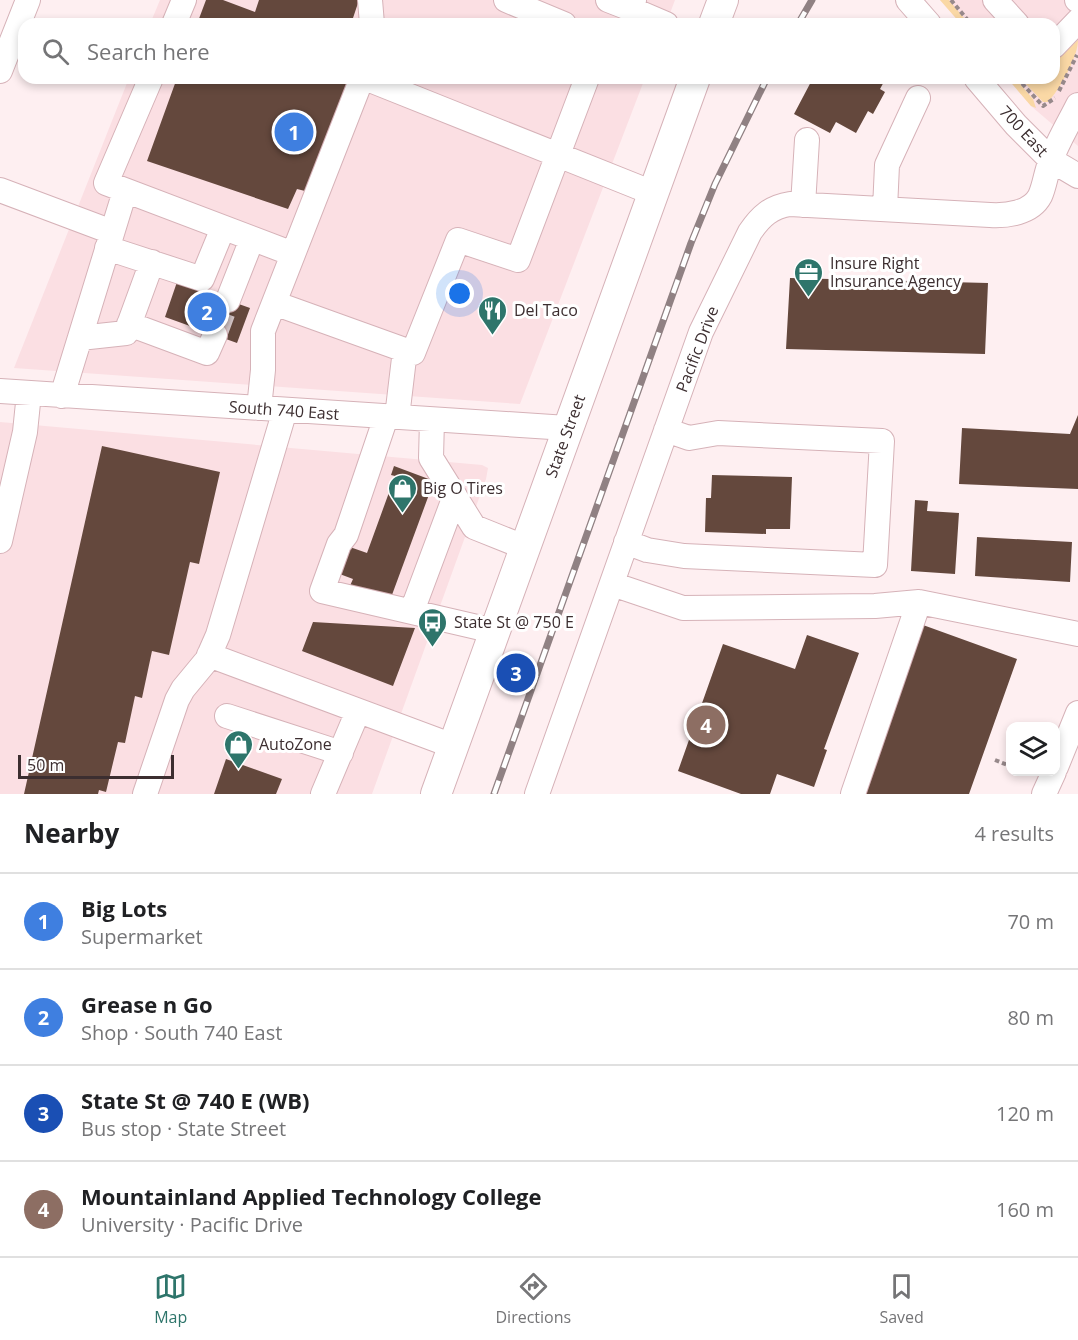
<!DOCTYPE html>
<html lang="en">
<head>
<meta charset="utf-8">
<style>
  :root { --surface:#fff; --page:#f2f2f2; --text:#202124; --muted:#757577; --line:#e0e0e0; --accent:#2e756b }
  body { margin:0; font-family:"Open Sans",sans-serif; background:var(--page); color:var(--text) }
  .controls { position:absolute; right:18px; bottom:18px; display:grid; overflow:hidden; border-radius:12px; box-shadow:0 3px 9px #0003 }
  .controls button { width:54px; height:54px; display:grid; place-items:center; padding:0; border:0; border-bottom:2px solid var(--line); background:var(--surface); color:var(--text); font:30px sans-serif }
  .scale { position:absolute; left:18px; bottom:15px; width:156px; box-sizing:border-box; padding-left:6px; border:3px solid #3c2e30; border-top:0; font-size:16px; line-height:21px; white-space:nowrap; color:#3c2e30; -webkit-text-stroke:4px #fff; paint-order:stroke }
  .you { position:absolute; left:460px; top:294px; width:21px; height:21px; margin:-15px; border:4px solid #fff; border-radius:50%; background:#1a73e8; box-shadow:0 0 0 9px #1a73e833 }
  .badge { display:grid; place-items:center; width:39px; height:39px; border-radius:50%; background:var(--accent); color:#fff; font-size:20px; font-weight:700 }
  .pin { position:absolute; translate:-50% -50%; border:3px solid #fff; box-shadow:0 2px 6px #0006 }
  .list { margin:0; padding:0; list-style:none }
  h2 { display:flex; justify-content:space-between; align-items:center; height:78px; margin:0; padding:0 24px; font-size:26px }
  h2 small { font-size:20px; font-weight:400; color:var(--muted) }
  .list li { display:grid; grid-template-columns:39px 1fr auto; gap:18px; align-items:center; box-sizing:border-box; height:96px; padding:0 24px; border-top:2px solid var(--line) }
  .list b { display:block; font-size:22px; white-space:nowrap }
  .list p { margin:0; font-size:20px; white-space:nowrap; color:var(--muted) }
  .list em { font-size:20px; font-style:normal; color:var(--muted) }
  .icon { flex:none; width:33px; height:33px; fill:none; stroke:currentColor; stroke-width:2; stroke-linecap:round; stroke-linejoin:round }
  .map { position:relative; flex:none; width:1078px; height:794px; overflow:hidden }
  .search { position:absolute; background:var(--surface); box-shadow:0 3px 9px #0003; left:18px; right:18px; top:18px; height:66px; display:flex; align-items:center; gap:15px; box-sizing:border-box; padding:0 21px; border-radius:18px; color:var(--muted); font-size:22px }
  .sheet { height:462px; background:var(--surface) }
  nav { display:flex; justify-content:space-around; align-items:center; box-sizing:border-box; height:84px; border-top:2px solid var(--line); background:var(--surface); font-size:16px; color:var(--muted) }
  nav a { display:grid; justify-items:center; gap:3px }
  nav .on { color:var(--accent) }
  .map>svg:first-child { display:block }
  .built { fill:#fbdfe3 }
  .green { fill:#fad8a5 }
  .building { fill:#64483d }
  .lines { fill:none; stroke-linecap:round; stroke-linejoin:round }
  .minor-tunnel { stroke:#d7c8ca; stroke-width:24; stroke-dasharray:24 12; stroke-linecap:butt }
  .minor-casing { stroke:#d6b2b8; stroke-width:26 }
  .major-casing { stroke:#d6b2b8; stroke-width:32 }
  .path { stroke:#97898b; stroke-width:4; stroke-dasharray:4.5 3; stroke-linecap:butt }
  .minor { stroke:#fff; stroke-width:24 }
  .major { stroke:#fff; stroke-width:30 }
  .rail-casing { stroke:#908183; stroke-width:7 }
  .rail { stroke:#fff; stroke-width:4.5; stroke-dasharray:14; stroke-linecap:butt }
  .labels { text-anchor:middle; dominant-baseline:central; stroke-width:6; stroke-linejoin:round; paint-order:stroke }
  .street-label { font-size:16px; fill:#3c2e30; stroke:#fff }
  .poi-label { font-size:16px; fill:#3c2e30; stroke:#fff; text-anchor:start }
</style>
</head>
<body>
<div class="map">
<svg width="1078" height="794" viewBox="0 0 1078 794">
  <rect width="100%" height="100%" fill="#feeff1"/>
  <path class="built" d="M160,0H675L666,24H150Z
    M940,0H1078V146L1031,106L1007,78H1054V24H961Z
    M129,78H645L520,404L14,368Z
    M0,422L482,465L488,468L486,479L372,794H0Z"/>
  <path class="green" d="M940,0H949L969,24H961Z
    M1078,40C1078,57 1060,89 1048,102H1043L1020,78H1028L1032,82L1037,78H1054V62Z
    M1007,78H1015L1033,99L1036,108L1031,106Z"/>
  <path class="building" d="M206,0H223L255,12L259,0H359L351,24H197Z
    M177,78H349L305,191L297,189L288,209L147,161Z
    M813,78H886L880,89L885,92L873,114L868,111L856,133L836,122L830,133L794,114Z
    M790,278L988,283L985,354L786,349Z
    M177,282L250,308L237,343L165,317Z
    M1078,415V489L959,484L962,428L1070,434Z
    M102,446L220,472L199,564L190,562L169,655L152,651L142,698L135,696L125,743L118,742L106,792L99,790L98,794H24Z
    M394,466L434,481L389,603L349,588L353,579L337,573L347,546L367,553L395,476L391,475Z
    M712,475L792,477L790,529H766V534L705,532L706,498H711Z
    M915,500L928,501L927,511L959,513L955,574L911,571Z
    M977,537L1072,542L1070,582L975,576Z
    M313,622L415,628L393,686L302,651Z
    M923,625L1017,659L969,794H863Z
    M807,635L859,653L824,749L827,750L814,787L777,774L770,794H741L678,771L723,644L795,669Z
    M226,759L282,779L276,794H214Z"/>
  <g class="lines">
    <path class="minor-tunnel" d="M215,335L228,300"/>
    <defs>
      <path id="minor" d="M370,0L372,24
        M506,0L564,24
        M608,0L631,9
        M634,0L631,9L666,24
        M908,0L929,24
        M995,0L1017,24
        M1077,0H1078
        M174,24L184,0
        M1054,46L1078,21
        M0,71L28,0
        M151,78L106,183L293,254
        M365,78L653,193
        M976,78L1016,125L1051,160L1078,176
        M0,190L112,232
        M803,205L807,140
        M885,209L887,165L918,98
        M107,248L202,279L223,228
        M228,300L252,239
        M274,303L413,353L458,240L518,260L587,78
        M129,324L207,353L215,335
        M80,338L126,333L152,262
        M0,391L567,428
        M62,396L125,191
        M259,408L263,370V331L362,78
        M386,417L346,535L339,544L322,591L494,631
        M397,417L405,350
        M432,420L431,458L474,527L524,547
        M0,541L25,432L29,393
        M626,542L647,550L684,556L875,565L882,441L718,433L689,438L666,430
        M612,584L683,608L875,606L919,602
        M412,611L455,496
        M209,655L453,746
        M227,716L341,753
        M1056,767L1078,713
        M145,794L177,700L183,689L207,660L218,635L285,410
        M323,794L358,711
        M537,794L701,332L750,232C761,216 771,207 790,204L990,215C1007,216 1031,213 1040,196C1045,185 1046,172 1051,160C1058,141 1069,123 1078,105
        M853,794L919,602L1078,634
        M1044,794L1054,772"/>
      <path id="major" d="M714,24L723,0
        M436,794L695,78"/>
    </defs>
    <use href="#minor" class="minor-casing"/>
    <use href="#major" class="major-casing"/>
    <path class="path" d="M951,0L971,24
      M1017,78L1043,106L1055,98
      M1059,91L1077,55
      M995,760L1010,766
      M1025,772H1027"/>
    <use href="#minor" class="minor"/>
    <use href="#major" class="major"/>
    <defs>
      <path id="rail" d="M798,24L812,0
        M494,794L691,243L715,184L767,78"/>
    </defs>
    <use href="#rail" class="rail-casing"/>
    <use href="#rail" class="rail"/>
  </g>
  <defs>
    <symbol id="office-pin" viewBox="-11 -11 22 30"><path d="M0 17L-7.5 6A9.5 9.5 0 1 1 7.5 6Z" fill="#2e756b" stroke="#fff"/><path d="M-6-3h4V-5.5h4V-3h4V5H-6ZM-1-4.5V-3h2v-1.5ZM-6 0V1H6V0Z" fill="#fff"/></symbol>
    <symbol id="restaurant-pin" viewBox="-11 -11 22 30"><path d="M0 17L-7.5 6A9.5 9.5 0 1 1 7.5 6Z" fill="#2e756b" stroke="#fff"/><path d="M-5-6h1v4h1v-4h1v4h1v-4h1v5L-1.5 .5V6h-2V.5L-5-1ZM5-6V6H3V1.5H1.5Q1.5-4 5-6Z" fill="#fff"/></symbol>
    <symbol id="shop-pin" viewBox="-11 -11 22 30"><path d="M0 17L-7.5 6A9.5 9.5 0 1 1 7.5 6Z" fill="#2e756b" stroke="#fff"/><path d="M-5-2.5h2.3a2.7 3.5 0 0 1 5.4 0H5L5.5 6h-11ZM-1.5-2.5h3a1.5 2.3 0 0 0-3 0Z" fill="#fff"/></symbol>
    <symbol id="bus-pin" viewBox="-11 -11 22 30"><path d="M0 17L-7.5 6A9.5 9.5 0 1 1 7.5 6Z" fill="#2e756b" stroke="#fff"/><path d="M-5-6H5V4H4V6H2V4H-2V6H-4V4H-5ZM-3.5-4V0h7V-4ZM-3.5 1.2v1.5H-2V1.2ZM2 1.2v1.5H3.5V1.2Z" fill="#fff"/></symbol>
  </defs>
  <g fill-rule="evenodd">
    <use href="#office-pin" x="792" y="256" width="33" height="45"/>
    <use href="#restaurant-pin" x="476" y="294" width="33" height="45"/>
    <use href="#shop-pin" x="386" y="472" width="33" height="45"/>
    <use href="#bus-pin" x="416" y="606" width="33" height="45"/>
    <use href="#shop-pin" x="222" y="728" width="33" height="45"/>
  </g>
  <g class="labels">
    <g class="street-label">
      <text transform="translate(1024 131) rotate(47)">700 East</text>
      <text transform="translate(697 349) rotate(-69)">Pacific Drive</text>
      <text transform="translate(284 410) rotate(4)">South 740 East</text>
      <text transform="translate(565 436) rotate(-70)">State Street</text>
    </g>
    <g class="poi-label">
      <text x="830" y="263">Insure Right<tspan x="830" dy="18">Insurance Agency</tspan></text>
      <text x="514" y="310">Del Taco</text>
      <text x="423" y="488">Big O Tires</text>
      <text x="454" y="622">State St @ 750 E</text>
      <text x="259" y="744">AutoZone</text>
    </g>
  </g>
</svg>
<div class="controls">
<button><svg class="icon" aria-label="layers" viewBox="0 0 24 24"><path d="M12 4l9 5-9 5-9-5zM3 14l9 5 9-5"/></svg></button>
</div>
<div class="scale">50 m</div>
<div class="you"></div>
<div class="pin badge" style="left:294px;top:132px;background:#3f7fe0">1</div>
<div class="pin badge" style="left:207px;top:312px;background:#3f7fe0">2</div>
<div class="pin badge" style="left:516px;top:673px;background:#1a4fb4">3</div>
<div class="pin badge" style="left:706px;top:725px;background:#8d6e63">4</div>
<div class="search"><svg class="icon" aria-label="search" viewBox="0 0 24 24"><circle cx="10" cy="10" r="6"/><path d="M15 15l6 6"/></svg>Search here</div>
</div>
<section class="sheet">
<h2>Nearby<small>4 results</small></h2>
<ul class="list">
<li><span class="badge" style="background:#3f7fe0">1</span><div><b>Big Lots</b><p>Supermarket</p></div><em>70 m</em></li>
<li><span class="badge" style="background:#3f7fe0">2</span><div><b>Grease n Go</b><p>Shop · South 740 East</p></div><em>80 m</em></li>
<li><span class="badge" style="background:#1a4fb4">3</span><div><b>State St @ 740 E (WB)</b><p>Bus stop · State Street</p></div><em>120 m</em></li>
<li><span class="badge" style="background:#8d6e63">4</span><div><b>Mountainland Applied Technology College</b><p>University · Pacific Drive</p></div><em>160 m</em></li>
</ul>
</section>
<nav>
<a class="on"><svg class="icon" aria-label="map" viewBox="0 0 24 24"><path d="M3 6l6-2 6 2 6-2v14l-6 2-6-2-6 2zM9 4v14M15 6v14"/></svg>Map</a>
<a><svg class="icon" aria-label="directions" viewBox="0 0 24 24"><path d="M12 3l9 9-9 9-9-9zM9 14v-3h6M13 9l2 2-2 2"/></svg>Directions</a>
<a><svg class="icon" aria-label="saved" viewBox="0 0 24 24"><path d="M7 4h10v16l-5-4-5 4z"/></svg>Saved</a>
</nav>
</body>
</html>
